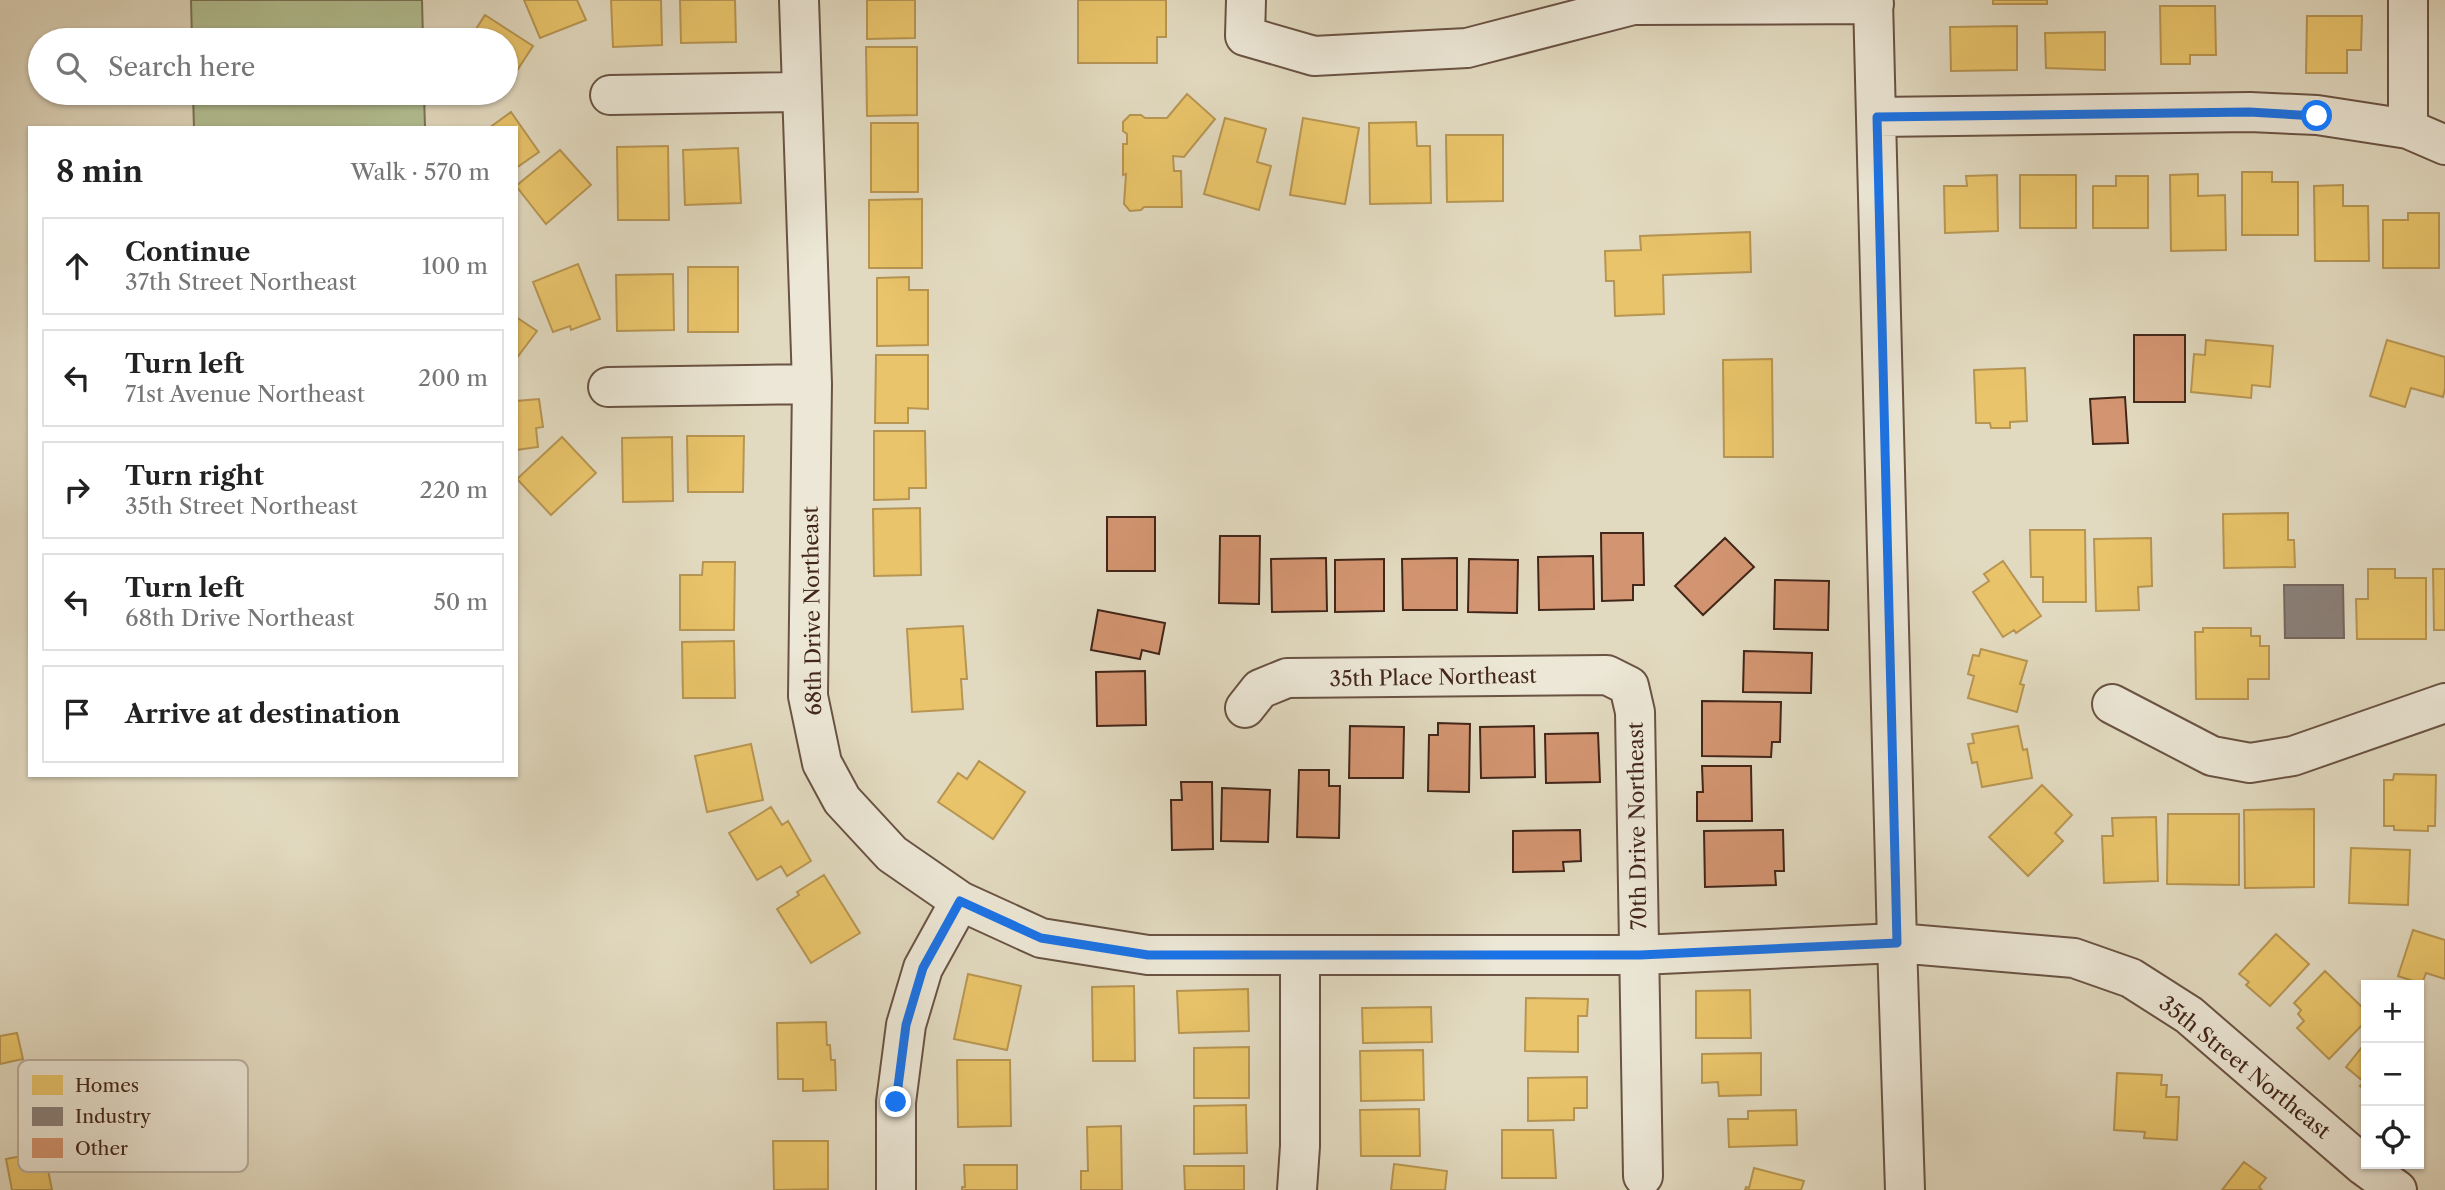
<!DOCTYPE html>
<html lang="en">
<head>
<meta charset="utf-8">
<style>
  :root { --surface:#fff; --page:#f6f6f6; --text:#222; --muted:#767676; --line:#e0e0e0 }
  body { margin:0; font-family:"Libre Caslon Text",serif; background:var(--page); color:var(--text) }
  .controls { position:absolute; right:21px; bottom:21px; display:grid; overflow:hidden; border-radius:0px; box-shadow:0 2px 5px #0004 }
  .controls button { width:63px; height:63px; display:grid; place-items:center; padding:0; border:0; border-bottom:2px solid var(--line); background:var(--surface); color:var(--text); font:35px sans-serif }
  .stop { position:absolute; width:21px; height:21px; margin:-16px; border:5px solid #1a73e8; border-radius:50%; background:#fff }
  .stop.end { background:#1a73e8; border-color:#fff; box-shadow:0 2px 7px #0008 }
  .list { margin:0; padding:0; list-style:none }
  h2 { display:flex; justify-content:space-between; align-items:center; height:91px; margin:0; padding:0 28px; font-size:30px }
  h2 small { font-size:23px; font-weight:400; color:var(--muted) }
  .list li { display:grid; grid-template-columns:46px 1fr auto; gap:21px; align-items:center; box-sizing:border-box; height:98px; margin:0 14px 14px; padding:0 14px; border:2px solid var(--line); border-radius:0px }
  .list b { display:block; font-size:26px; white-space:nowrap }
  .list p { margin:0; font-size:23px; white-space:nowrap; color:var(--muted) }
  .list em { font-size:23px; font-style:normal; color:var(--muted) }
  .icon { flex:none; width:38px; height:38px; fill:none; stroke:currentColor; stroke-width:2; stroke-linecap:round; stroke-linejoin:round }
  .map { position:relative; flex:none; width:2445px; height:1190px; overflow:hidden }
  .search { position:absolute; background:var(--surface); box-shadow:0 2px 5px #0004; left:28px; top:28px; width:490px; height:77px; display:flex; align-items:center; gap:18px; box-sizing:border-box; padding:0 24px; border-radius:38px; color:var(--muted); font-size:26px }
  .panel { position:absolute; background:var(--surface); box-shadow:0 2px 5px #0004; left:28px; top:126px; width:490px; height:651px; border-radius:0px }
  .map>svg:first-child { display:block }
  .green { fill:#b3c093; stroke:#7a7356; stroke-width:2 }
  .homes { fill:#e9c46a; stroke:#b79552; stroke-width:2 }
  .industry { fill:#8a817c; stroke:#74665e; stroke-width:2 }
  .building { fill:#d39571; stroke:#422619; stroke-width:2 }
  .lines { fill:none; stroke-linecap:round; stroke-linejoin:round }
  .minor-casing { stroke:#6a5343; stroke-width:42 }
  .minor { stroke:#ece7d6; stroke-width:38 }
  .route { stroke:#1a73e8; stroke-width:9 }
  .labels { text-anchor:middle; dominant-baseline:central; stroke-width:7; stroke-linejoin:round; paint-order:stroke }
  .street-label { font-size:21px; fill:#422619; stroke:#ece7d6 }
  .key { fill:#ece7d6; stroke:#b9ad9d; stroke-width:2 }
  .key-label { font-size:19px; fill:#422619 }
</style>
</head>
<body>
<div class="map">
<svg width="2445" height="1190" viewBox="0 0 2445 1190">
  <rect width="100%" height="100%" fill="#e2dac0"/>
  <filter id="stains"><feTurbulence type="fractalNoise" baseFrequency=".00286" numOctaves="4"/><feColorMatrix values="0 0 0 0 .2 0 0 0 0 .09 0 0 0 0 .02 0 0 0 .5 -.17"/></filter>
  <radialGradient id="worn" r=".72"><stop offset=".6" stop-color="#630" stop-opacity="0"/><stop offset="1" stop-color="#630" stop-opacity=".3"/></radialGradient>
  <path class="green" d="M191,0H422L423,40H192Z
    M193,93H424L425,128H194Z"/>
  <path class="homes" d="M524,0H577L586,20L540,38Z
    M611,0H661L662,45L613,47Z
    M680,0H735L736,42L681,43Z
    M867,0H915V38L867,39Z
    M1078,0H1166V37H1157V63H1078Z
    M1993,0H2047V4H1993Z
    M2160,6H2215L2216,55H2190V64H2161Z
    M485,15L533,46L518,69L514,66L506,79V40H469Z
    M2307,16H2362L2361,50H2347V73H2306Z
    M2017,26V70L1951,71L1950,27Z
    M2105,32V70L2046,68L2045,33Z
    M866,47H917V115L867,116Z
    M1187,94L1215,119L1184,157L1173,156L1174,171H1181L1182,207H1144L1141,210L1130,211L1124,204L1126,174L1123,175V144H1127V134L1123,131V122L1130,115H1141L1145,118H1167Z
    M511,112L539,152L516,168V128H489Z
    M1225,118L1266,129L1257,162L1271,166L1259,210L1204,194Z
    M1303,118L1359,128L1345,204L1290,195Z
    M1416,122L1417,146H1430L1431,203L1370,204L1369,123Z
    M871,123H918V192H871Z
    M1446,135H1503V201L1447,202Z
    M668,146L669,220H618L617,147Z
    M738,148L741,203L685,205L683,150Z
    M560,150L591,185L546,224L516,186Z
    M2242,172H2272V182H2298V235H2242Z
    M2198,174V196L2225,195L2226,250L2171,251L2170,175Z
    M1997,175L1998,231L1945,233L1944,186H1967L1966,176Z
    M2020,175H2076V228H2020Z
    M2116,176H2148V228H2093V186H2116Z
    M2343,185V206H2368L2369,261H2315L2314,186Z
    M922,199V268H869V200Z
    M2408,213H2439V268H2383V220H2408Z
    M1750,232L1751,272L1663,275L1664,314L1615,316L1614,281H1606L1605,251L1641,250L1640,236Z
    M578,264L600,319L571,330L570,326L553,332L533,282Z
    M688,267H738V332H688Z
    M673,274L674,330L617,331L616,275Z
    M909,277V290H928V345L877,346V278Z
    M516,317L537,331L516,359Z
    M2206,340L2273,346L2270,387L2252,385L2251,398L2191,392L2194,354L2205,355Z
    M2387,340L2445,357V389L2443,397L2411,388L2405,407L2370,396Z
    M876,355H928V409L908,408V423H875Z
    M1772,359L1773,457H1724L1723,360Z
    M2025,368L2027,421L2010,422V428H1991L1990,423H1976L1974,370Z
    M539,399L543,427L536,428L538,447L516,450V401Z
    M874,431H925L926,488H909V499L874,500Z
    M687,436H744L743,492H688Z
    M562,437L596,473L551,515L517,479Z
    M672,437L673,501L623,502L622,438Z
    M920,508L921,575L874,576L873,509Z
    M2288,513V540H2294L2295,567L2224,568L2223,514Z
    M2030,530H2085L2086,602H2043V577H2031Z
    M2151,538L2152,586L2138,587L2139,610L2096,611L2094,539Z
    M2003,561L2041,616L2016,633L2014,630L2003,637L1973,592L1989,581L1984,574Z
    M703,562H735L734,630H680V575H702Z
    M2368,569H2395V578H2426V639H2357L2356,599H2368Z
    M2433,569H2445V630H2434Z
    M963,626L967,679H961L963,709L912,712L907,629Z
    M2203,628H2251V636H2260V646H2269V679H2248V699H2196L2195,632H2203Z
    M734,641L735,698H683L682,642Z
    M1981,649L2027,661L2020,684L2024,685L2017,712L1968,698L1974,676L1968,674L1973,655L1979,656Z
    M2018,726L2023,750L2027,749L2032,778L1982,787L1977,762L1972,763L1968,744L1974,743L1972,734Z
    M751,744L763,800L707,812L695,756Z
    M979,761L1025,792L993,839L938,802L958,773L967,779Z
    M2394,774L2436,775L2435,826H2428V831L2394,830V826H2384V780H2393Z
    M2042,785L2072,815L2055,833L2063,841L2028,876L1989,837Z
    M771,807L782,825L788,821L811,861L787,876L781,866L757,880L729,833Z
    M2314,809V887L2245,888L2244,810Z
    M2168,814H2239V885L2167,884Z
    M2156,817L2158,881L2104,883L2102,836H2113L2112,818Z
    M2351,848L2410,850L2408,905L2349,903Z
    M824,875L860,933L811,963L777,909L799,895L797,892Z
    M2413,930L2445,940V979L2426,973L2422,984L2398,976Z
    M2276,934L2309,964L2270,1006L2246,985L2249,982L2239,974Z
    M2325,971L2366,1011V1021L2329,1059L2297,1028L2304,1021L2298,1014L2301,1010L2294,1003Z
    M968,974L1021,986L1007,1050L954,1039Z
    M1134,986L1135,1061H1093L1092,987Z
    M1248,989L1249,1031L1179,1033L1177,991Z
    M1750,990L1751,1038H1696V991Z
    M1526,998L1588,999L1587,1016H1578V1052L1525,1051Z
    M1431,1007L1432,1042L1363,1043L1362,1008Z
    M826,1022L827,1045H830L831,1060H835L836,1090L803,1091V1079H778L777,1023Z
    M17,1033L23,1059L0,1064V1036Z
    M2366,1042V1091L2360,1086L2364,1082L2346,1067Z
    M1249,1047V1098H1194V1048Z
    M1423,1050L1424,1100L1361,1101L1360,1051Z
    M1761,1053V1095L1719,1096L1718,1082L1702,1083V1054Z
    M957,1060H1010L1011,1126L958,1127Z
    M2117,1073L2162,1075L2161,1085H2167L2166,1097H2179L2177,1140L2144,1138L2145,1132L2114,1130Z
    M1587,1077V1108H1574V1120L1528,1121V1078Z
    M1246,1105L1247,1153L1194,1154V1106Z
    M1419,1109L1420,1156H1361L1360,1110Z
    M1796,1110L1797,1145L1729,1147L1728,1119H1748V1111Z
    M1121,1126L1122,1190H1081V1171H1088L1087,1127Z
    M1502,1130H1553L1556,1178H1502Z
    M773,1141H828V1189L774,1190Z
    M27,1155V1158L45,1155L52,1190H12L6,1159Z
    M2244,1162L2266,1178L2259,1187L2262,1190H2222Z
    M1394,1164L1447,1171L1445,1190H1391Z
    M964,1165H1017V1190H962V1187H965Z
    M1184,1166H1244V1190H1185Z
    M1754,1168L1804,1181L1801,1190H1745L1746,1187L1749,1188Z"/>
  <path class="industry" d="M2284,585H2343L2344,638H2285Z"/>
  <path class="building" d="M2134,335H2185V402H2134Z
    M2125,397L2128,443L2093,444L2090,399Z
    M1107,517H1155V571H1107Z
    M1601,533H1643L1644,585H1633V600L1602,601Z
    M1220,536H1260L1259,604L1219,603Z
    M1725,538L1754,567L1703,615L1675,586Z
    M1593,556L1594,609L1539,610L1538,557Z
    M1326,558L1327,611L1272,612L1271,559Z
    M1457,558V610H1403L1402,559Z
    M1384,559V611L1335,612V560Z
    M1469,559L1518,560L1517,613L1468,612Z
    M1775,580L1829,581L1828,630L1774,629Z
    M1098,610L1165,623L1159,654L1142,650L1140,659L1091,650Z
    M1744,651L1812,653L1811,693L1743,692Z
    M1145,671L1146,725L1097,726L1096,672Z
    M1702,701L1781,702L1780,742H1772L1771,757L1702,756Z
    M1438,723L1470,724L1469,792L1428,791L1429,735H1438Z
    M1350,726L1404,727L1403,778H1349Z
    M1534,726L1535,777L1481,778L1480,727Z
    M1598,733L1600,782L1546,783L1545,734Z
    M1702,766H1751L1752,821H1697V792H1703Z
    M1299,770H1329V786H1340L1339,838L1297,837Z
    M1181,782H1212L1213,849L1172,850L1171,800H1182Z
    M1222,788L1270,790L1268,842L1221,841Z
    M1580,830L1581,861L1563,862L1564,871L1513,872V831Z
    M1783,830L1784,871H1775L1776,885L1705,887L1704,831Z"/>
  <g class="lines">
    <defs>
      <path id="minor" d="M799,0L812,384L808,696L822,763L842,800L892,854L960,901L923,968L906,1025L896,1102V1190
        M1246,0L1245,36L1314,56L1467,48L1633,5L1874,4
        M1873,0L1897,943L1905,1190
        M2408,0V129
        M610,95L801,92
        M1877,117L2250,112L2317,115L2408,129L2445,145
        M608,387L812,384
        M2112,704L2212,756L2250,763L2293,756L2445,703
        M1245,708L1260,689L1287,678L1607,675L1629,686L1635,712L1643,1176
        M960,901L1041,938L1148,955H1640L1897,943L2074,958L2131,978L2189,1015L2364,1166L2397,1190
        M1297,1190L1300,1146V955"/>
    </defs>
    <use href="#minor" class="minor-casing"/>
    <use href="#minor" class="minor"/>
  </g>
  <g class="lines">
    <path class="route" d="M896,1102L906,1025L923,968L960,901L1041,938L1148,955H1640L1897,943L1877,117L2249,112L2317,116"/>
  </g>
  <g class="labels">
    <g class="street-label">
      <text transform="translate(812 611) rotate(-91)">68th Drive Northeast</text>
      <text transform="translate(1433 677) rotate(-1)">35th Place Northeast</text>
      <text transform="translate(1637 826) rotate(-91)">70th Drive Northeast</text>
      <text transform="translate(2245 1067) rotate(39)">35th Street Northeast</text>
    </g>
  </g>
  <rect x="18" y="1060" width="230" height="112" rx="10" class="key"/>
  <rect x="32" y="1075" width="31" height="20" fill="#e9c46a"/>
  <rect x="32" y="1107" width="31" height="19" fill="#8a817c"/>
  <rect x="32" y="1138" width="31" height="20" fill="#d39571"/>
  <g class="key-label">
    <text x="75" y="1092">Homes</text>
    <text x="75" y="1123">Industry</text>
    <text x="75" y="1155">Other</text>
  </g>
  <rect width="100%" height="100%" filter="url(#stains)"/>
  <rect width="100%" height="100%" fill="url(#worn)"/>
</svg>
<div class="controls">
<button>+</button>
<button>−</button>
<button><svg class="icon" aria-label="locate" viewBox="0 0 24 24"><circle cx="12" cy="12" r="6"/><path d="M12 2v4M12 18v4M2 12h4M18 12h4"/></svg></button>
</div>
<div class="stop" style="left:2317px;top:116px"></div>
<div class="stop end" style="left:896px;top:1102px"></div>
<div class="search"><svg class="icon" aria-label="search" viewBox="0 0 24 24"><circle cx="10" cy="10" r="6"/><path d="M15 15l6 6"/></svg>Search here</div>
<section class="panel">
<h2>8 min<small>Walk · 570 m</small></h2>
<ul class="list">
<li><svg class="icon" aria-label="ahead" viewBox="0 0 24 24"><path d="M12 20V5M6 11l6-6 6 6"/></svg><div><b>Continue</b><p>37th Street Northeast</p></div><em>100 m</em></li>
<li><svg class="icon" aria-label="left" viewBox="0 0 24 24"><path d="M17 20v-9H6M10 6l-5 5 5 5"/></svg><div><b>Turn left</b><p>71st Avenue Northeast</p></div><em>200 m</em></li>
<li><svg class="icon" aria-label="right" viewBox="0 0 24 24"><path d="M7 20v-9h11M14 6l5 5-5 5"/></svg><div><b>Turn right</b><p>35th Street Northeast</p></div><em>220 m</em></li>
<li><svg class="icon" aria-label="left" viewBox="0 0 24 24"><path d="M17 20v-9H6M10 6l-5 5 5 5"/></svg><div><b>Turn left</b><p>68th Drive Northeast</p></div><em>50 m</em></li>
<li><svg class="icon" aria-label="arrive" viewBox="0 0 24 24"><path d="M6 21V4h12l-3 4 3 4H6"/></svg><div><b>Arrive at destination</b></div></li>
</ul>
</section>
</div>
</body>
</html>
